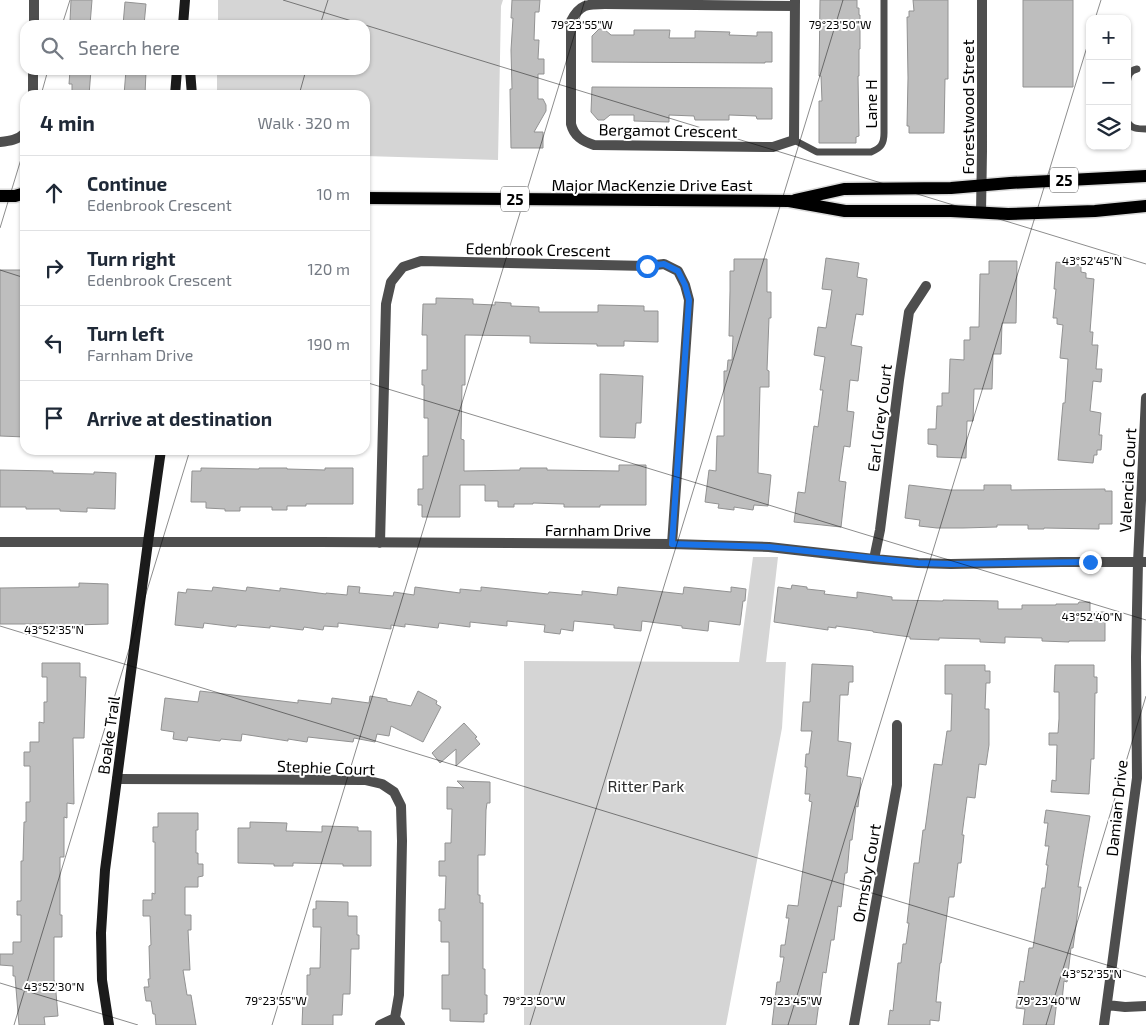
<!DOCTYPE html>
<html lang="en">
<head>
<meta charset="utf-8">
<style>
  :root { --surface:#fff; --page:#f6f6f7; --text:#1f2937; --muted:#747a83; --line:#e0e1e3 }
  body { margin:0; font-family:"Exo 2",sans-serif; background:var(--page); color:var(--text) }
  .controls { position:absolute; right:15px; top:15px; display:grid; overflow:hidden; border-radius:10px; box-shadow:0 1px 4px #0004 }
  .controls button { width:45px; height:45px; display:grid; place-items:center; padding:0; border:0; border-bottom:1px solid var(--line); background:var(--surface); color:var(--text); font:25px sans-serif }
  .stop { position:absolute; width:15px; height:15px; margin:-11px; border:4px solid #1a73e8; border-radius:50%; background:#fff }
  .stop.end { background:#1a73e8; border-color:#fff; box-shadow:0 1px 5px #0008 }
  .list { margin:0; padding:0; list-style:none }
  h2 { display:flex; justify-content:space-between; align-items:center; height:65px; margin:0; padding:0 20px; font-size:21px }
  h2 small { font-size:16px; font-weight:400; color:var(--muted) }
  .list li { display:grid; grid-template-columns:32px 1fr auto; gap:15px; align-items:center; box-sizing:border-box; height:75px; padding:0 20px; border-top:1px solid var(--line) }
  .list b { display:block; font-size:19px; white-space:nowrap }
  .list p { margin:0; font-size:16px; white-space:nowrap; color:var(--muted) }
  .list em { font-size:16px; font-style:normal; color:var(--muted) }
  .icon { flex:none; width:28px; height:28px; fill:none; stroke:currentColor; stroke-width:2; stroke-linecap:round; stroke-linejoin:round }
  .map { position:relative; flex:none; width:1146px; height:1025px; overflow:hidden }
  .search { position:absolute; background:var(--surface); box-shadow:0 1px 4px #0004; left:20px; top:20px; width:350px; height:55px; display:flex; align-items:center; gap:12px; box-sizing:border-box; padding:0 18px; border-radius:15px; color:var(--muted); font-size:19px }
  .panel { position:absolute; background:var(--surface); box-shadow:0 1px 4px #0004; left:20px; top:90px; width:350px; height:365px; border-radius:15px }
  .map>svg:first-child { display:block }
  .park { fill:#d5d5d5 }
  .building { fill:#bebebe; stroke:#929292 }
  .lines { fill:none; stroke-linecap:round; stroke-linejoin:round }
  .primary-casing { stroke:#dbdbdb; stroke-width:15 }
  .lane { stroke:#4e4e4e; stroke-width:7 }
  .street { stroke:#4e4e4e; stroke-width:10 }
  .secondary { stroke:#1b1b1b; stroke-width:10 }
  .primary { stroke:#000; stroke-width:12 }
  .route { stroke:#1a73e8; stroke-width:6 }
  .ticks { fill:none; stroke:#000; stroke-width:1; stroke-opacity:0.45 }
  .labels { text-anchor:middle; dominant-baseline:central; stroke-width:4; stroke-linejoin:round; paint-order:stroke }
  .shield { fill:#fff; stroke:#4c4c4c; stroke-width:1 }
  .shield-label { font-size:15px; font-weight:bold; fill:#000 }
  .street-label { font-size:16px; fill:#000; stroke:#fff }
  .park-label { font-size:16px; fill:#2c2c2c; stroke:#fff }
  .ticks-label { font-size:12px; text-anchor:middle; fill:#000; stroke:#fff; stroke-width:4; stroke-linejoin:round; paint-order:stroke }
</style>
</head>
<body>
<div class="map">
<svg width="1146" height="1025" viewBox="0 0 1146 1025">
  <rect width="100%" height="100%" fill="#fff"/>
  <path class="park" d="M218,0H503L501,6L498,160L365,156V95H217V70H365V25H218Z
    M753,557H778L766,662H786L782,728L726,1025H524V661L739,662Z"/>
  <path class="building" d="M71,0H92L90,25H72V21H70Z
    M512,0H540L539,12H535L534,40H539L538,59H544V74H538V99H543L546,105V111L534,132H543V148H511L510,89H512L511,50L513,18H511Z
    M820,0H857V8H859V15H860V49H859V76H858L859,136L856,137V143H819V101H822L821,76H819Z
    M913,0H948V79H945L944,133H909V126H907L908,78L907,17H909V11H914Z
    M1023,0H1073V87H1023Z
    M125,2L146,4L144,25H123Z
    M599,29H604L611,35H634V30H670L669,38H695V31L730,32L729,35L757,36V32H772V62H765V63L592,62V36Z
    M70,70H91L89,95H72V84H69Z
    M126,70L146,71L145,95H124Z
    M592,87L772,88V119H757L756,116L729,115V120H695L694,116L669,115V122L634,121V115H610L604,120H598L591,112Z
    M826,258L859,263L857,277L867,279L863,315L856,314L851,345L862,347L858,381L850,380L847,411L854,412L850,447L844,446L839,481L846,482L841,527L794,522L798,492L805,493L814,426L818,427L823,390H820L825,357L814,355L818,327L826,328L832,290L822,289Z
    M734,259H767V292H771V318H769L767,370L769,371V387H760L758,473L771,475L768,506L754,505L753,510L734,507V510L718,508L719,504L705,502L709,470L716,471L717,436H724V371H727L728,360H732L733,336H729L730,291V271H734Z
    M989,261H1017L1016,323H1002L1001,354H993L992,389H974L973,421H967L966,458L937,457V445L928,444V429H936L937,406H942V393H949L950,359L964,360V340H970V327H979L980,274H989Z
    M1056,262L1081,265V272L1086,273V278L1094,279L1090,332H1093L1092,345H1098L1096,369H1102L1101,382L1093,381L1090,411L1101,413L1099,435H1102L1101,450H1097V455H1094L1093,463L1058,460L1063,403H1065L1068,359L1060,358L1063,325L1057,324V318H1053L1056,289H1054Z
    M0,270H25V437L0,436Z
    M436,298L473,299V304L495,305V302L511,303V306L539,307V312H598V305L644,306V311H658V342L624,341V346H597V344L530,343V336L465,335V385H462L461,439L464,440V471L520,470V468H547V470L619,471V465H646V505H600V507H564V504L533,503V504H514V507H498V501H485V485H460V517H422V505H418V489H423V456H428V418H424V385H422V370H427V335H422L423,304H436Z
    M600,374L643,376L641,423H636L635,438L600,437Z
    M201,468L259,469V468H287V469L325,470V468H353V504H306V506H287V510H272V507H240V511H225V509L206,508V502H191L192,471H201Z
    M0,470L53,471V473L94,474V472L116,473L115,509L87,508V512L60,511V509H26V507H0Z
    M909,485L950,490H984V485H1011V490L1105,489V491H1112V524H1099V529L1044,528V529H1028V525H997V527L963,528H937L919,526L920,520L905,518Z
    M79,583L108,584V624L75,625V627H66V631H54V627H46V624H0V588L79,587Z
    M792,585L807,587V589L825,591L824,594L857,598V592L892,597V600L943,601V600L998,601V609H1022V605H1056V604H1078L1079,602H1090V612H1105V641H1069V642L1042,641V638L1005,637V643L980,642V639L939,638V640L910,639V637L873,632V631L836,626V628L828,627V630L774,622L778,587L791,589Z
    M348,586L360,587L359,593L393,596L394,592L414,595L415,587L460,593V589L481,591V587L548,594L549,592L582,595V591L617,595L618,587L683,594L684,587L731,592V587L746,589L745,601H743L740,625L709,621L708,631L682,628V626L642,621L641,631L614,628V625L574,621L573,631L561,629L560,634L544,632L545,625L507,621V626L470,622V627L439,623L438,628L405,624V627L391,625V629L338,623V627L324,626L323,630L304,627L303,630L270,626V628L237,625L236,627L204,623L203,628L175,625L178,592L186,593L187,589L212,591L213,587L246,591L247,587L280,591V588L326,594V593L347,595Z
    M42,663H80V677H86L84,738H73L74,804L67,803V818L64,817V857H60V915H62V937H54V981H55L58,1016L44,1017L45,1025H19L15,976H13V966L0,965V954H13V942H21V915H17V901H21V861H23L24,822H26V802H30V766H24V752H30V742H39V722L44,723V702H47V677H42Z
    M812,664L853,666V682H849L848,695H840L838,741L851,743L847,776L861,778L858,807L856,806L852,840H850L847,873H845L841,907L838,906L834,940H831L826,973L823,972L816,1025H772L777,982H780L784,957H780L781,945H785L789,918H786L788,905L798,906L812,802L809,801L810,794H805L807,767H805L806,754H809L812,731H801L803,702H810Z
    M945,665H985V671H990V683H986L985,709H989V745L986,765L979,764L975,798L967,797L962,835H964L961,863H958L954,897H949L941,963H940L936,1002H941L939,1021L930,1020V1025H888L890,1010L893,1011L898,963H901L903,944H906L909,923H907L914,863H919L923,830H925L934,764L942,765L947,731H951L952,694H945Z
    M1055,665H1094V677H1097V693H1095L1094,759H1091L1089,794L1051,792L1052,780L1056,781L1057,745H1049V733H1058L1059,719V692H1054Z
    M200,691L298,703V700L331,704L332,698L369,703L370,696L387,699V701L411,706L418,691L437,701L436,704L441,707L423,742L391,726L389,736L377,734L375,742L354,738L353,742L308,737L307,742L288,739V741L242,734L241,741L221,739L220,741L188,737L187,741L173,739L174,732L161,730L165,698L198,702Z
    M464,723L477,737L475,738L480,744L456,766V749L440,763L432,753Z
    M457,781L490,782V803H487L486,810L485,855H478V895H480V903H483V969H485V995H487V1014H484V1022L450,1021V1009H442V975H449V942H441V921H439V909H445L446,876H439V861H445V843H451L452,809H447V787L464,788Z
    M1046,810L1090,816L1078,887H1081L1073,948H1071L1067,982L1064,981L1062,1001L1057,1000L1054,1025H1023L1025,1009L1016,1008L1020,981L1024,982L1029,948H1033L1042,888H1045L1048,865H1046L1049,846H1045L1048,823H1044Z
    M158,813H198V830H196V853H198V864H203V876L198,877V887H185V915H191V930H188L190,970H183L187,995H191L196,1025H156L155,1014H153L151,1001H146L144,987H149L148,979H150L149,946L151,945L150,916H143V900H152V893L155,894V842H153V827H158Z
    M250,822L287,823L286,831L322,832V826L358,827V831H371V866H343V864L293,863V866H274V864L238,863V828H250Z
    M316,901L348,902V916H357V935H359V949H351L350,994H343L342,1015H333V1025H302L303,1000H307V975H310V968H320L321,927H313V909H316Z"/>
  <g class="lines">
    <defs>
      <path id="primary" d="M0,196H15L25,193
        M365,198L789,201L845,211H951L1008,214L1095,211L1146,206
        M795,200L844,189L951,188L1010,183L1146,176"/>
    </defs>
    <use href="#primary" class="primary-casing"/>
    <path class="lane" d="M1127,84C1128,77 1128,71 1137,69
      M1127,121C1131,129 1138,129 1146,129
      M794,140L817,152H871C881,148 884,144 884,133V0"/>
    <path class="street" d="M795,6L605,4C587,4 580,4 571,21V124C574,136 582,141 594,145L773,147L794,140L795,0
      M34,25V0
      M33,95V70
      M0,142C9,141 18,140 25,133
      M981,213L982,151V0
      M0,542H320L672,544L769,547L874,559L918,563L951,564L1062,562H1146
      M380,543L386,304L391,282L403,267L421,261L647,266L664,264L678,271L685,285L689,300L672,544
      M874,559L880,530L899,380L909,312L926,286
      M117,779L365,780L382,784L394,792L401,806L402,841L399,995L395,1018L400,1025
      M1107,1005L1125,1007L1146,1006
      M380,1025L395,1018
      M854,1025L897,785V725
      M1104,1025L1137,778L1136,657L1138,562L1146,398"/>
    <path class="secondary" d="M183,25L185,0
      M190,70L192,95
      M175,95L177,70
      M109,1025L102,980L101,933L105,870L148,542L161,450"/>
    <use href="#primary" class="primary"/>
  </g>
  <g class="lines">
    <path class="route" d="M647,266L664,264L678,271L685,285L689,300L672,544L769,547L918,563L951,564L1090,562"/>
  </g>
  <path class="ticks" d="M283,0L365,25M1095,19L1101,0M62,25L70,0M320,25L328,0M365,25L1146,264M41,95L48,70M299,95L306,70M0,228L25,146M0,270L25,278M365,382L1146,620M0,626L1146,977M0,983L138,1025M14,1025L190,450M272,1025L585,0M530,1025L843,0M788,1025L1090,37M1046,1025L1146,696"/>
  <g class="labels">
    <g class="shield">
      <rect x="1050" y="167.5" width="28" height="25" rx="4"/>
      <rect x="501" y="186.5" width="28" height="25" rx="4"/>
    </g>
    <g class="shield-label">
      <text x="1064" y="180">25</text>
      <text x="515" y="199">25</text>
    </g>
    <g class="street-label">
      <text transform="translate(870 104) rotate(-90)">Lane H</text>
      <text transform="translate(967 107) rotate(-90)">Forestwood Street</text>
      <text transform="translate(668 130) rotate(1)">Bergamot Crescent</text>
      <text x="652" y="184">Major MacKenzie Drive East</text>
      <text transform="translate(538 249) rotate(1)">Edenbrook Crescent</text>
      <text transform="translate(879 418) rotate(-83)">Earl Grey Court</text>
      <text transform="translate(1127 480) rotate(-87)">Valencia Court</text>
      <text x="598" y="529">Farnham Drive</text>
      <text transform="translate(108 735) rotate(-82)">Boake Trail</text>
      <text transform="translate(326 767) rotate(2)">Stephie Court</text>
      <text transform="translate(1116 808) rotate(-84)">Damian Drive</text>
      <text transform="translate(866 873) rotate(-80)">Ormsby Court</text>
    </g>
    <g class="park-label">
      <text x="646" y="785">Ritter Park</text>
    </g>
  </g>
  <g class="ticks-label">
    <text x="582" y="29">79°23'55"W</text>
    <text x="840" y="29">79°23'50"W</text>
    <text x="1092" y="265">43°52'45"N</text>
    <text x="1092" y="621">43°52'40"N</text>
    <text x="54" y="634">43°52'35"N</text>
    <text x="1092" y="978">43°52'35"N</text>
    <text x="54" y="991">43°52'30"N</text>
    <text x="276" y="1005">79°23'55"W</text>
    <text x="534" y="1005">79°23'50"W</text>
    <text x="791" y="1005">79°23'45"W</text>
    <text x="1049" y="1005">79°23'40"W</text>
  </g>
</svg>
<div class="controls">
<button>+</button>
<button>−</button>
<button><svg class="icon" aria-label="layers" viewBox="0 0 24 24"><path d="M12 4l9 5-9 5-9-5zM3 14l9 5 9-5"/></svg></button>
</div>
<div class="stop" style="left:647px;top:266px"></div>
<div class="stop end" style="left:1090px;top:562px"></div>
<div class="search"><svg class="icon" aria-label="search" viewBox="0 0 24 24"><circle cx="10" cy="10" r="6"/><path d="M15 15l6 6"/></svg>Search here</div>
<section class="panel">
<h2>4 min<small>Walk · 320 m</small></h2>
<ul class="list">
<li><svg class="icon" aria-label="ahead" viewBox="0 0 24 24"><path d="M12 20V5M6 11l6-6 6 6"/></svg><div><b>Continue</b><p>Edenbrook Crescent</p></div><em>10 m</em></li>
<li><svg class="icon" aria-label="right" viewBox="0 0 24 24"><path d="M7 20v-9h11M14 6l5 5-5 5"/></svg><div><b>Turn right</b><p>Edenbrook Crescent</p></div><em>120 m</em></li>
<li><svg class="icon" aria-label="left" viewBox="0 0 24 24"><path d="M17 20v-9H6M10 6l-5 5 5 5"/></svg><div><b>Turn left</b><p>Farnham Drive</p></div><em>190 m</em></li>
<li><svg class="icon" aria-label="arrive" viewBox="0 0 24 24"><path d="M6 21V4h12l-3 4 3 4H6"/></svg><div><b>Arrive at destination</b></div></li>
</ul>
</section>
</div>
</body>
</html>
